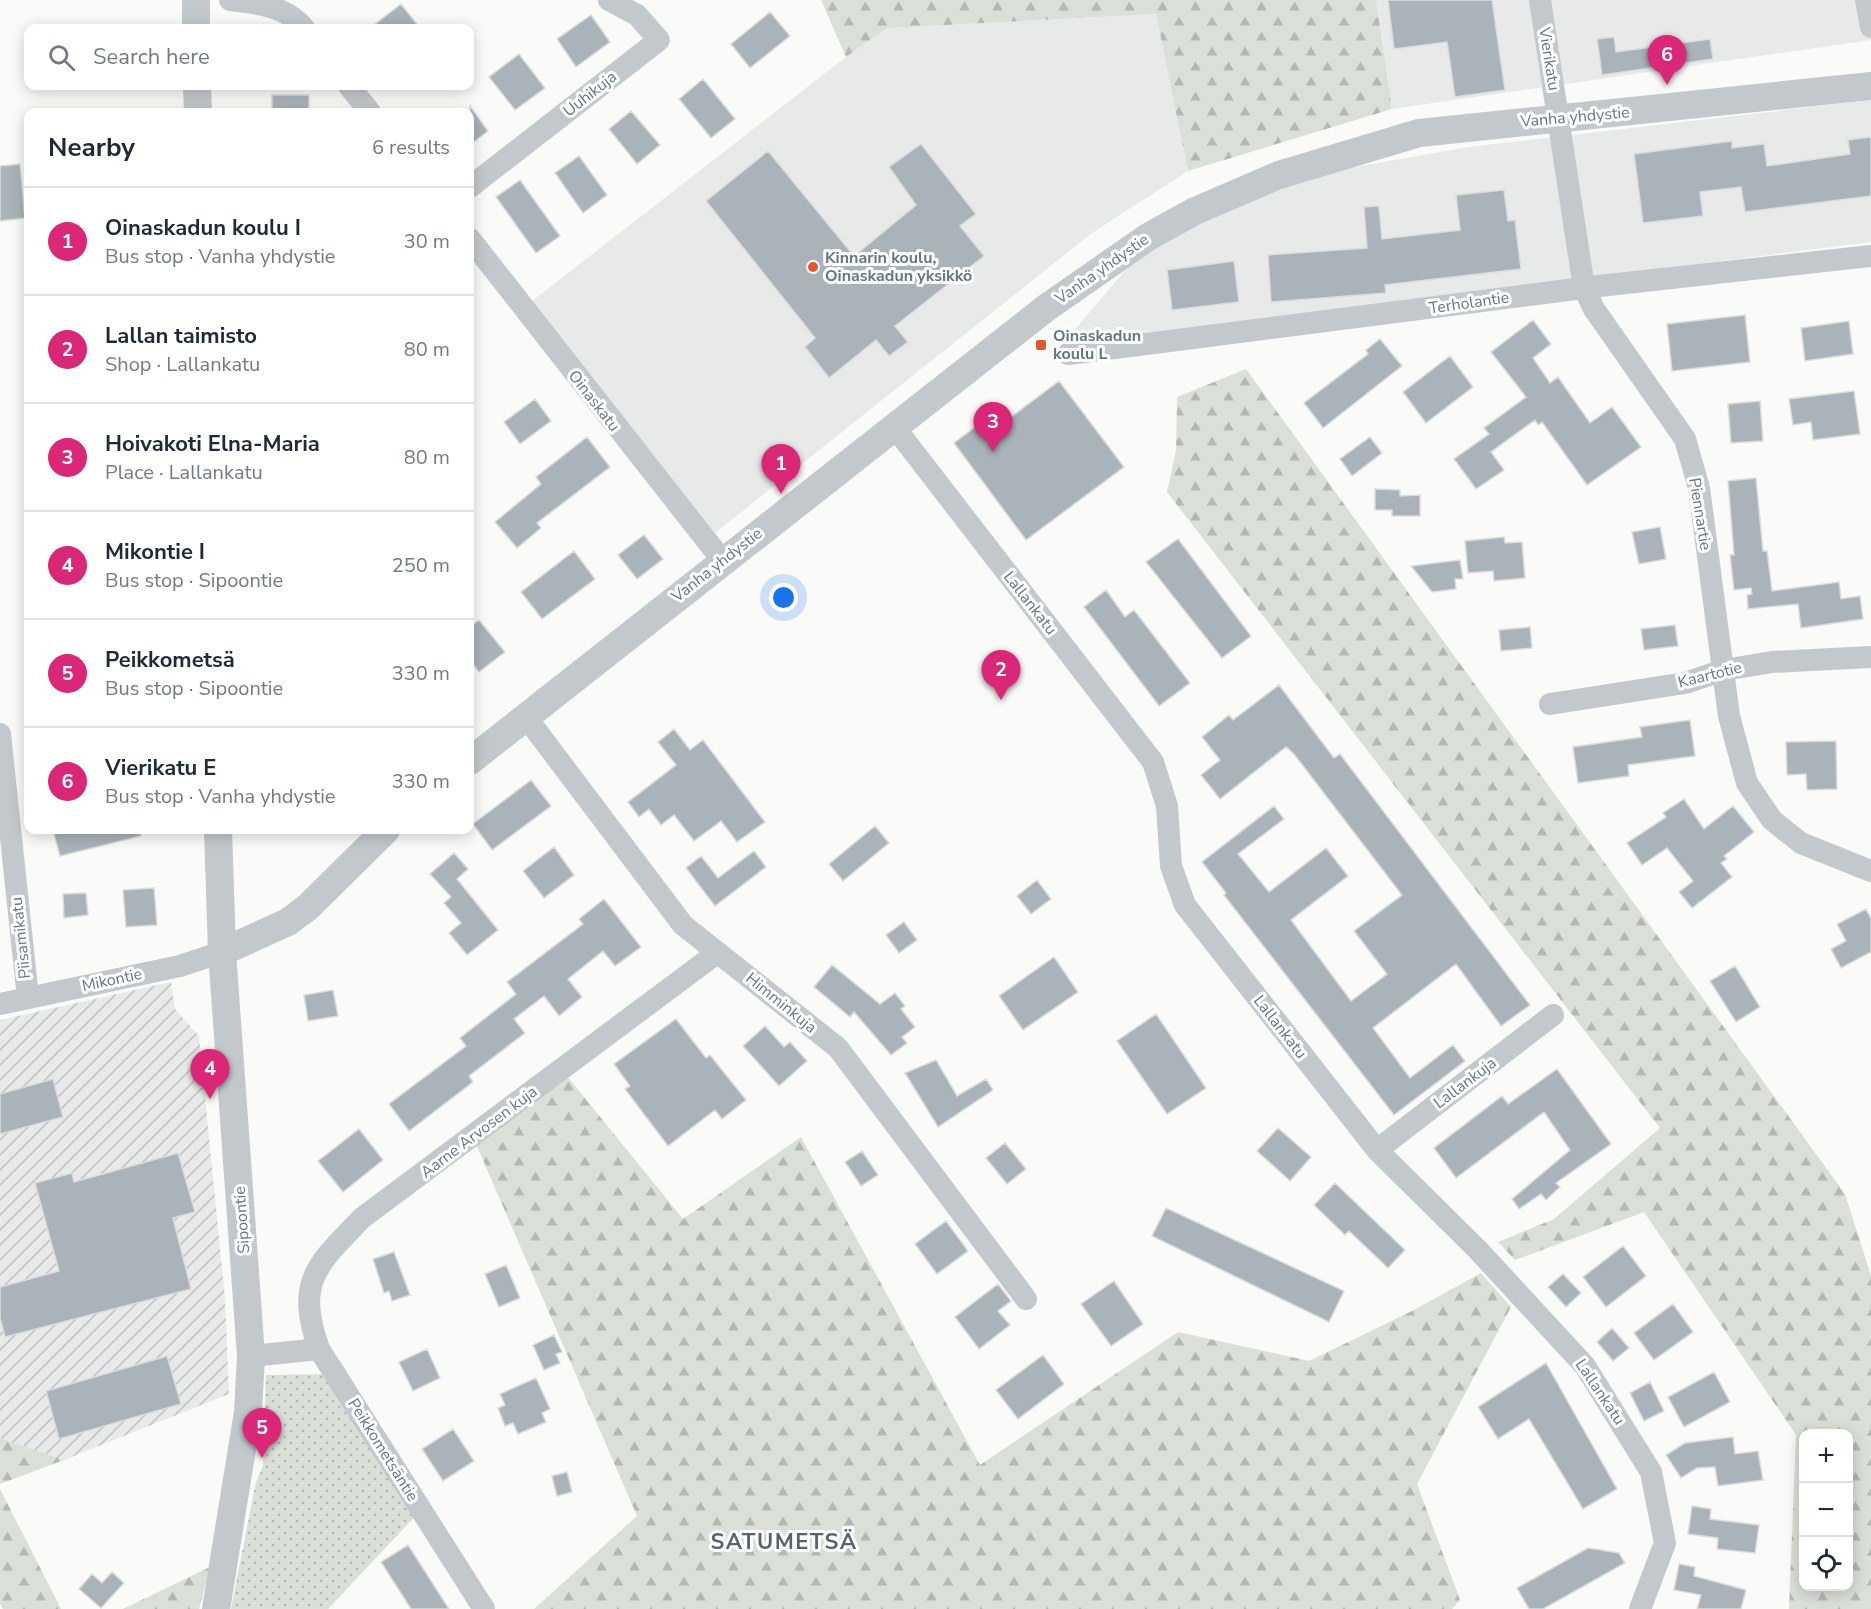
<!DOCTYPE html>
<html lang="en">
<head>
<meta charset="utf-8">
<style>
  :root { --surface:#fff; --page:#f2f2f3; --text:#1f2937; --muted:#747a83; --line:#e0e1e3; --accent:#db2777 }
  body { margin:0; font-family:"Nunito Sans",sans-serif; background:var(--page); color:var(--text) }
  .controls { position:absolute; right:18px; bottom:18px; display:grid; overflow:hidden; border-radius:12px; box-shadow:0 3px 15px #0003 }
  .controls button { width:54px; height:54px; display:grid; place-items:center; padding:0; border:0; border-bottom:2px solid var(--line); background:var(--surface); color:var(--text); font:30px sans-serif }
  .you { position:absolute; left:784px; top:598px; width:21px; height:21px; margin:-15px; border:4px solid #fff; border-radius:50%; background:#1a73e8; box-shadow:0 0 0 9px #1a73e833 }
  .badge { display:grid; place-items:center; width:39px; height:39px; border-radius:50%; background:var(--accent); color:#fff; font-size:20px; font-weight:700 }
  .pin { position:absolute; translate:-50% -50px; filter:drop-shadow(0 2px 3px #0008) }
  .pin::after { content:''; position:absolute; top:32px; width:21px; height:18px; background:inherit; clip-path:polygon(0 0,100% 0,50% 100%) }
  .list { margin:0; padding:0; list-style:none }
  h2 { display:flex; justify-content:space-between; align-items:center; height:78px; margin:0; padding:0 24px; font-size:26px }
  h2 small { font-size:20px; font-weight:400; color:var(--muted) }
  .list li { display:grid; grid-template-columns:39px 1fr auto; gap:18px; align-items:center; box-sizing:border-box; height:108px; padding:0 24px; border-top:2px solid var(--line) }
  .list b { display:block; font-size:22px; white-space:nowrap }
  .list p { margin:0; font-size:20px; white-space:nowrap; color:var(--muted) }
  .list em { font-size:20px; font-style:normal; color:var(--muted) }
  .icon { flex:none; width:33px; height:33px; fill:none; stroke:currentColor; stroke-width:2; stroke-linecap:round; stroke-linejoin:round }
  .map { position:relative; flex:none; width:1871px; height:1609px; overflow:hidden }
  .search { position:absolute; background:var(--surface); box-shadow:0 3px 15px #0003; left:24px; top:24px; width:450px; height:66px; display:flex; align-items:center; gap:15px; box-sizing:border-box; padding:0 21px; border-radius:12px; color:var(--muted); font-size:22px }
  .panel { position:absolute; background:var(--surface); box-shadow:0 3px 15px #0003; left:24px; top:108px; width:450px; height:726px; border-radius:12px }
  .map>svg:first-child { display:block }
  .built { fill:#e8e9e9 }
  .industrial { fill:url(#industrial-furrows) }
  .green { fill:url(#green-dots) }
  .forest { fill:url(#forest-firs); fill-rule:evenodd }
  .building { fill:#aab3b9; stroke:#dcdcda; stroke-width:1.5 }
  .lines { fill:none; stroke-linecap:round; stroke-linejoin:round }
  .minor { stroke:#c3c8cc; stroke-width:22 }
  .tertiary { stroke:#c3c8cc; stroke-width:28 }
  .poi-dot { fill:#e4572e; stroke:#fff; stroke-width:2 }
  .labels { text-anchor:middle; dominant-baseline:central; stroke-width:6; stroke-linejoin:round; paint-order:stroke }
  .street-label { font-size:16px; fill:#657683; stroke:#fff }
  .poi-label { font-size:16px; font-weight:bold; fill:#657683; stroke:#fff; text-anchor:start }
  .district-label { font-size:22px; font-weight:bold; letter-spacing:1.5px; fill:#57646e; stroke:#fff }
</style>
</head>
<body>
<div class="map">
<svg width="1871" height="1609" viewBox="0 0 1871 1609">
  <defs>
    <pattern id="industrial-furrows" width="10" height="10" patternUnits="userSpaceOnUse" patternTransform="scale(1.5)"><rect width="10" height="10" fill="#e8e9e9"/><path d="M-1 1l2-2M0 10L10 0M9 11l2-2" fill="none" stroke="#c0c1c2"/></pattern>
    <pattern id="green-dots" width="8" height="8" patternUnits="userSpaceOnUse" patternTransform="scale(1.5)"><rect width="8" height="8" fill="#dadfd7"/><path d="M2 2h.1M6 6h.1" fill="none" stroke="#b4b9b4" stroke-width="1.8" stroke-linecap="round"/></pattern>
    <pattern id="forest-firs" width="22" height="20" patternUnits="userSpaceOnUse" patternTransform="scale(1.5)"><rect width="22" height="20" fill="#dadfd7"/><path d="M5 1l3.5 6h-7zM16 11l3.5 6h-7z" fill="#b4b9b4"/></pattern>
  </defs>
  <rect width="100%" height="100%" fill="#fafaf8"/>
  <path class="built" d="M1376,0H1871V40L1392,109Z
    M1156,14L1188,171L1092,233L715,533L532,301L846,57L887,28Z
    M1871,100V242L1220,325L1065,341L1127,268L1219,207L1326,172L1469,147Z"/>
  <path class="industrial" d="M171,982L175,1009L199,1036L225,1299L229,1394L64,1460L0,1438V1020Z"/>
  <path class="green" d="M335,1374L421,1510L328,1609H231L256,1482L263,1466L266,1375Z"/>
  <path class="forest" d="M821,0H1376L1392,109L1188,171L1156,14L887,28L846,57Z
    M1246,369L1845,1194L1871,1276V1609H1789L1796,1435L1644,1212L1515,1260L1498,1242L1554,1219L1660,1128L1167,492L1176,451L1177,397ZM1804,1434H1848V1586H1804Z
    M562,1070L683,1219L801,1137L980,1465L1178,1332L1309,1361L1414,1310L1481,1273L1511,1307L1417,1484L1460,1600L1452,1609H534L637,1516L473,1137Z
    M0,1438L64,1460L0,1484Z
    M0,1489L61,1609H3L0,1603Z
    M210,1567L199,1609H123Z"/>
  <path class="building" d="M1388,0H1492L1505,90L1455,97L1447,42L1394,49Z
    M401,4L420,28H370Z
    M770,12L790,36L750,68L731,44Z
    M591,15L610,42L576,67L557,39Z
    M1614,37L1616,52L1710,39L1713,59L1602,75L1597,39Z
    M519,54L545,88L515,110L489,77Z
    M703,79L735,119L711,138L679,99Z
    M272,95H309V112H272Z
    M470,106L488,131L470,145Z
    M631,111L660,145L637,164L609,129Z
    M1871,137V196L1745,212L1741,187L1700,192L1703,216L1643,223L1634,154L1732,141V148L1764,144L1767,166L1850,154L1848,140Z
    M921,144L976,214L960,226L984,256L895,326L908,342L889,356L876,340L829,378L805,347L815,338L706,201L768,151L854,256L916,205L889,167Z
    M579,156L607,195L583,213L555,173Z
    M20,164L25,218L0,221V166Z
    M520,180L560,236L536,253L496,197Z
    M1504,190L1508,221L1515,220L1521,269L1385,285L1386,293L1271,302L1268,255L1367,248L1364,207L1379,206L1382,239L1460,230L1456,195Z
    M1234,261L1239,302L1172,310L1167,270Z
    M1745,315L1750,362L1672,371L1667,324Z
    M1533,320L1551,344L1533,358L1550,383L1558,377L1590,423L1612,407L1641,447L1587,485L1542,422L1538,425L1535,420L1491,452L1504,470L1476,489L1454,459L1489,434L1484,428L1526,397L1491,352Z
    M1849,321L1853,354L1805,361L1801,328Z
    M1380,339L1402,366L1323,428L1304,403L1368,354L1366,350Z
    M1450,356L1473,387L1426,423L1403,392Z
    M1059,381L1124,467L1026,540L954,443L995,412L1003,423Z
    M1854,391L1860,434L1813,440L1811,422L1793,425L1789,399Z
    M535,399L551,421L520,444L504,422Z
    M1760,401L1763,441L1731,443L1728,404Z
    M587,437L610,467L537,523L541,528L517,548L495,522L541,484L536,477Z
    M1370,437L1382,453L1352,476L1340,459Z
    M1756,478L1763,551H1767L1772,591L1839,582L1841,599L1860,596L1863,619L1801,628L1798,604L1748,609L1747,595L1752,594L1751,588L1734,590L1730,555H1734L1728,481Z
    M1375,489L1400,490V496L1420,495V516H1392V510H1375Z
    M1660,527L1666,559L1639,564L1632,532Z
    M644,535L663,559L637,579L618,555Z
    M1504,537L1505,543L1522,542L1525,578L1494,581L1493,571L1468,573L1465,541Z
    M1178,539L1251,636L1222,658L1146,562Z
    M574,551L595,579L542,619L521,592Z
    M1460,560L1463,579H1455L1456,589L1432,592L1411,566Z
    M1106,590L1125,617L1134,610L1190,683L1159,706L1084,607Z
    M479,620L505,652L479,672L470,660V627Z
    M1675,625L1678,646L1644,650L1641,629Z
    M1530,627L1532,648L1501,651L1499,630Z
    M1279,685L1334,758L1340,754L1530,1005L1501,1026L1456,964L1373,1028L1410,1078L1453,1045L1465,1061L1394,1115L1224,895L1226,893L1202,862L1274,806L1284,819L1238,854L1269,892L1326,848L1348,876L1291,920L1351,1001L1387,974L1354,931L1402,895L1294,754L1286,747L1220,799L1201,775L1220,760L1202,737L1229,715L1233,720Z
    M1690,720L1695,756L1628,765L1629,776L1578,783L1573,747L1642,737L1640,727Z
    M674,729L690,750L703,740L765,822L737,842L721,821L694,841L674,815L661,825L649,809L639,817L628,802L676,765L658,742Z
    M1836,741L1837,789L1807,790L1806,774L1787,775L1786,742Z
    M531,780L551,806L492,850L473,824Z
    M1684,799L1704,829L1733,806L1754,832L1724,856L1727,859L1721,863L1732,877L1692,908L1679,892L1693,881L1667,848L1642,865L1627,843L1666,817L1663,813Z
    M875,826L889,843L843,881L829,864Z
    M53,830H140L141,836L60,856Z
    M554,847L574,875L544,898L523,871Z
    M754,851L766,867L715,906L686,868L701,856L718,878Z
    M454,853L468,869L457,879L498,930L467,955L449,933L461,923L444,903L451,897L430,874Z
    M1037,880L1051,899L1031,914L1017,896Z
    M154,888L157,925L126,927L123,890Z
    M86,893L88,915L64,918L63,894Z
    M604,899L641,947L615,966L603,951L568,979L582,997L559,1016L544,996L514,1019L525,1033L469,1076L473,1082L409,1131L389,1104L466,1046L460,1038L516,994L507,982L583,924L579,919Z
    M1866,909L1871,919V952L1841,968L1831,949L1846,941L1837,924Z
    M904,922L917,940L899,953L886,935Z
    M1054,957L1078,992L1023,1030L999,996Z
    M832,965L880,1004L895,993L905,1006L901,1009L915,1027L902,1037L907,1043L891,1055L854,1012L850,1017L814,987Z
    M1735,966L1760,1007L1736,1022L1710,981Z
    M333,990L338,1016L308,1021L304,995Z
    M1156,1014L1206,1088L1167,1114L1117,1041Z
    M676,1019L706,1058L710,1055L746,1100L722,1119L715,1110L668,1146L625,1089L630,1086L614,1064Z
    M765,1026L784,1047L790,1042L807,1061L779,1086L743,1046Z
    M936,1060L957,1096L986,1079L993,1090L938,1127L905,1073Z
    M1557,1069L1611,1144L1556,1183L1560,1187L1546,1200L1541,1194L1519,1209L1512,1199L1570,1150L1544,1112L1456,1178L1434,1148L1502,1096L1508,1104Z
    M53,1079L63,1117L0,1134V1094Z
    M1278,1128L1311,1157L1290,1181L1257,1151Z
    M359,1129L383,1160L343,1192L318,1161Z
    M1005,1143L1026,1169L1007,1184L986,1158Z
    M862,1151L878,1175L861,1186L845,1162Z
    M178,1153L195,1212L173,1218L191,1289L5,1337L0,1318V1287L59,1271L35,1183L72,1173L74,1182Z
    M1335,1183L1405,1250L1388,1268L1349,1231L1345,1235L1314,1205Z
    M1166,1208L1344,1291L1329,1322L1152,1236Z
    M946,1221L968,1251L937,1274L915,1244Z
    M1623,1246L1646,1276L1606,1307L1583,1277Z
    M394,1252L410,1295L392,1301L389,1291L384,1293L373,1259Z
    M506,1265L520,1298L499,1307L485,1274Z
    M1563,1274L1581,1293L1566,1307L1548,1287Z
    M1114,1281L1143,1324L1111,1346L1081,1304Z
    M998,1284L1011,1301L998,1311L1010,1325L979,1349L955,1317Z
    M1673,1304L1693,1332L1654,1360L1634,1333Z
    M1612,1328L1629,1348L1613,1361L1597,1342Z
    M554,1335L562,1352L556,1354L560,1363L544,1370L533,1345Z
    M427,1349L440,1378L413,1391L399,1362Z
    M1043,1355L1064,1384L1018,1419L996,1390Z
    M167,1356L181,1404L59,1439L46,1391Z
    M1546,1363L1617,1489L1583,1509L1529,1419L1498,1439L1478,1407Z
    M1714,1372L1730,1402L1684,1427L1668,1397Z
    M536,1378L550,1409L542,1413L546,1422L518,1434L513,1423L505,1426L498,1408L505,1405L500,1394Z
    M1650,1382L1664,1411L1644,1421L1630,1393Z
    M453,1429L474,1461L443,1481L422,1449Z
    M1733,1437L1735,1454L1758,1451L1763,1480L1718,1486L1715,1467L1697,1468L1681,1478L1666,1455L1685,1443Z
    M567,1472L572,1492L557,1496L552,1476Z
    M1692,1506L1711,1509L1710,1519L1759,1525L1755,1553L1717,1549L1718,1538L1688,1534Z
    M408,1545L449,1609H411L381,1562Z
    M1588,1548L1619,1553L1625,1563L1543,1609H1529L1517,1588Z
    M1679,1564L1695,1567L1694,1576L1746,1590L1741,1609H1697L1701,1595L1674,1590Z
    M112,1572L124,1583L101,1608L79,1589L92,1574L102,1583Z"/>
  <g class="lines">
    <path class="minor" d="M230,0C257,3 286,6 304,28
      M1540,0L1584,288L1594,309L1685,439L1699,488L1729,716L1747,783L1772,820L1801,843L1871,871
      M1866,0L1871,27
      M349,86L370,112
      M470,187L659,40L637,15L609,0
      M470,239L722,560
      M1068,354L1599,286L1871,256
      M896,429L1153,762L1167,806L1171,866L1185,905L1377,1150L1478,1250L1585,1366L1651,1472L1665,1543L1640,1609
      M1550,704L1685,683L1724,670L1772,662L1871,657
      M526,717L683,925L838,1048L1026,1299
      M0,734L28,998
      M0,1004L180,966L222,952
      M1377,1150L1553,1015
      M319,1349C295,1281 317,1265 362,1218L717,953
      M251,1356L319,1349L484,1609"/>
    <path class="tertiary" d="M196,0V28
      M197,86L198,112
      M470,761L1046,308L1148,237L1195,211L1279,175L1419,133L1871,86
      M222,952L288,922L308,907L386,830
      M216,1609L248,1412L251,1356L222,952L218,830"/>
  </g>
  <g class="poi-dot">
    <circle cx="813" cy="267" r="6"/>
    <rect x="1035" y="339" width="12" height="12" rx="3"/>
  </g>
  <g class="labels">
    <g class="street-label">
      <text transform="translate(1549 59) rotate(81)">Vierikatu</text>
      <text transform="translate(590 94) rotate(-38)">Uuhikuja</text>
      <text transform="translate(1575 117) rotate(-5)">Vanha yhdystie</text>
      <text transform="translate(1102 269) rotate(-35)">Vanha yhdystie</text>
      <text transform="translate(1469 303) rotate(-8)">Terholantie</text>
      <text transform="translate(594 401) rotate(52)">Oinaskatu</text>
      <text transform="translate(1700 514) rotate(81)">Piennartie</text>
      <text transform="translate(717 565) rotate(-38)">Vanha yhdystie</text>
      <text transform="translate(1030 603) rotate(52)">Lallankatu</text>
      <text transform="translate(1710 675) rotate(-14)">Kaartotie</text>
      <text transform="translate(21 938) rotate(-96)">Piisamikatu</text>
      <text transform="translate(112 980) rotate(-12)">Mikontie</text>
      <text transform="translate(781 1003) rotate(39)">Himminkuja</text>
      <text transform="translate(1280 1027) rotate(52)">Lallankatu</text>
      <text transform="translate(1465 1083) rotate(-37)">Lallankuja</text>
      <text transform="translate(479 1132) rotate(-37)">Aarne Arvosen kuja</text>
      <text transform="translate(242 1220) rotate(-94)">Sipoontie</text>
      <text transform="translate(1600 1392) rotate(56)">Lallankatu</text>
      <text transform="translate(383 1450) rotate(58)">Peikkometsäntie</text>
    </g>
    <g class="poi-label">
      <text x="825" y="258">Kinnarin koulu,<tspan x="825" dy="18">Oinaskadun yksikkö</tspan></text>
      <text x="1053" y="336">Oinaskadun<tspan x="1053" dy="18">koulu L</tspan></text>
    </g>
    <g class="district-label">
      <text x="784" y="1542">SATUMETSÄ</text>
    </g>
  </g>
</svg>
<div class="controls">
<button>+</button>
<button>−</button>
<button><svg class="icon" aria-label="locate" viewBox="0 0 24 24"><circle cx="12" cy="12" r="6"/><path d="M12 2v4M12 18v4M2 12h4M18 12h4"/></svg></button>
</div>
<div class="you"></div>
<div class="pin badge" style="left:781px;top:494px">1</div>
<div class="pin badge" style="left:1001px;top:700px">2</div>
<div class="pin badge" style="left:993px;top:452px">3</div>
<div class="pin badge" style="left:210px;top:1099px">4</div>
<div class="pin badge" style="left:262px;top:1458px">5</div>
<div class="pin badge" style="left:1667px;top:85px">6</div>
<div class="search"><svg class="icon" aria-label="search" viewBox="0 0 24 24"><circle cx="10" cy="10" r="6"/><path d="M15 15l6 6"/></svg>Search here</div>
<section class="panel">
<h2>Nearby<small>6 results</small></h2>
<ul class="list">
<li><span class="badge">1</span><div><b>Oinaskadun koulu I</b><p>Bus stop · Vanha yhdystie</p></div><em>30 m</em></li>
<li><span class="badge">2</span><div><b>Lallan taimisto</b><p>Shop · Lallankatu</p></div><em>80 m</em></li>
<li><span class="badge">3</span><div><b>Hoivakoti Elna-Maria</b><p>Place · Lallankatu</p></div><em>80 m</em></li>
<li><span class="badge">4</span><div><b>Mikontie I</b><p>Bus stop · Sipoontie</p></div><em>250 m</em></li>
<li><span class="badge">5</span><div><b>Peikkometsä</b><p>Bus stop · Sipoontie</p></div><em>330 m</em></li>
<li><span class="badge">6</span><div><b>Vierikatu E</b><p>Bus stop · Vanha yhdystie</p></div><em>330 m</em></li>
</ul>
</section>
</div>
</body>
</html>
